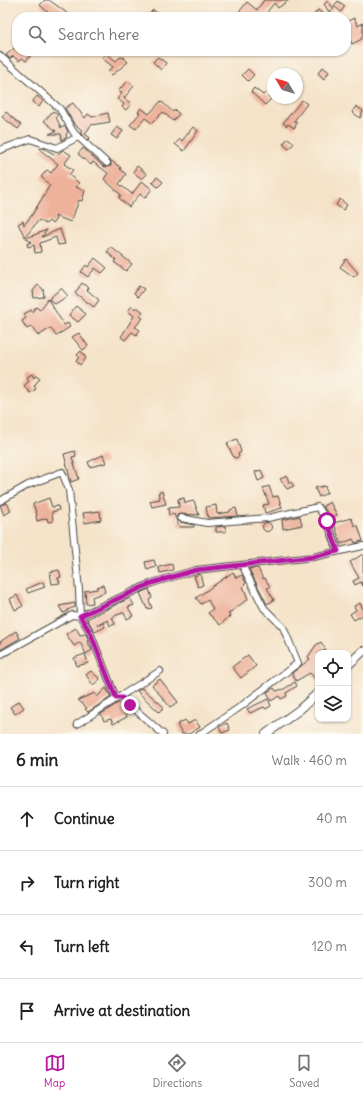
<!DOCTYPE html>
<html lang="en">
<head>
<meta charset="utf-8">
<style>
  :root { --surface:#fff; --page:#f6f6f6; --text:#202124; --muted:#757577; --line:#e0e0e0; --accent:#b5179e }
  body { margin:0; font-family:Delius,sans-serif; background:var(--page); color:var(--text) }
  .controls { position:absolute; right:12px; bottom:12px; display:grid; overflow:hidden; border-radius:8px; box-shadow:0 1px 3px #0004 }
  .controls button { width:36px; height:36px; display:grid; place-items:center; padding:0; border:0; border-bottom:1px solid var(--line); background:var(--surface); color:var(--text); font:20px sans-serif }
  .compass { position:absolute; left:267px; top:68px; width:36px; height:36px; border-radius:50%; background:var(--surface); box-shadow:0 1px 3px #0004; rotate:308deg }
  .stop { position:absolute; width:12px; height:12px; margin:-9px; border:3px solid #b5179e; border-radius:50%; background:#fff }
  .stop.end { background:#b5179e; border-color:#fff; box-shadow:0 1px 4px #0008 }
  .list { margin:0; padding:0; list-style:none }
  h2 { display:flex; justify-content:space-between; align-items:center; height:52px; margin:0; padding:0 16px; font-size:17px }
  h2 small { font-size:13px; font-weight:400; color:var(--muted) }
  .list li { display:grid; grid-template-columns:26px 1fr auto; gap:12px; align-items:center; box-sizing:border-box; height:64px; padding:0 16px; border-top:1px solid var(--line) }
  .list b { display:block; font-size:15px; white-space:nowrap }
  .list em { font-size:13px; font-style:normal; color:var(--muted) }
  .icon { flex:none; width:22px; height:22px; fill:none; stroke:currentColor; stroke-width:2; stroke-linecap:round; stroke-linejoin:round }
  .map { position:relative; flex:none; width:363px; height:734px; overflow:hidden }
  .search { position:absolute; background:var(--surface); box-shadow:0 1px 3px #0004; left:12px; right:12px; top:12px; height:44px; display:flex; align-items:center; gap:10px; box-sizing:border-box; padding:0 14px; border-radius:16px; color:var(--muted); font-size:15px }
  .sheet { height:308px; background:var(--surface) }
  nav { display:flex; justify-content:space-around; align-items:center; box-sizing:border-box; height:56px; border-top:1px solid var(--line); background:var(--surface); font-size:11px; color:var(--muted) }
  nav a { display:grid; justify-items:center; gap:2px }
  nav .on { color:var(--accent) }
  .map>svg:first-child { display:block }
  .building { fill:#eeb19a }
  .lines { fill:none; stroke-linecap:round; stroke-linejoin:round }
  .street-casing { stroke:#494743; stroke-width:8 }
  .secondary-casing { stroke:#494743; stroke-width:10 }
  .street { stroke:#fff; stroke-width:6 }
  .secondary { stroke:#fff; stroke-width:8 }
  .route { stroke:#b5179e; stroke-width:5 }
</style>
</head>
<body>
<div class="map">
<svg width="363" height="734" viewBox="0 0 363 734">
  <rect width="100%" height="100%" fill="#fbf7ec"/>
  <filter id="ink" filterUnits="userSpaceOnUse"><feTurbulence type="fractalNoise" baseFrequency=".025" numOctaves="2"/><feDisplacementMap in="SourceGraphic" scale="8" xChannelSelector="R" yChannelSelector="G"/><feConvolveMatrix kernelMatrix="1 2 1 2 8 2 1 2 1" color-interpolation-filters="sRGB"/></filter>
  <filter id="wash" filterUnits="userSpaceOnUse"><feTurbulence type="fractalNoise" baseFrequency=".012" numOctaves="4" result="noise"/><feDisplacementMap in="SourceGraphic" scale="16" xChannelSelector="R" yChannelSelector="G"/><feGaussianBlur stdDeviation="0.9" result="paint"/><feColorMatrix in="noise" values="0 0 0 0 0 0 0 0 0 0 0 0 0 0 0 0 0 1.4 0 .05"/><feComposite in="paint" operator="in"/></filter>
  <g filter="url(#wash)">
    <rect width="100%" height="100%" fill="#f5e3c9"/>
    <g id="blocks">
      <path class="building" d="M45,0H49L67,13L64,17H53L40,5Z
        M264,0H289L278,8L274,3L265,15L264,13L261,17H235L247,2L257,10Z
        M328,1L334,9L329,12L324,4Z
        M338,1L345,6L341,12L334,6Z
        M153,10L162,17H147Z
        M318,10L327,17H312Z
        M354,18L358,26L363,23V36L361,37L362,39L352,44L350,39L346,41V22Z
        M17,46V51H34L26,61L22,58L19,61L13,56L10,59L6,55Z
        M106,53L116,61L120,57L121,58L123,57L128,62L112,75L108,71L113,67L102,58Z
        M158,57L166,63L161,70L153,62Z
        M323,67L329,72L324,79L318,73Z
        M248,69L254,75L248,81L242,75Z
        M128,81L134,86L124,98L131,104L126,110L122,107L124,104L117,99L122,93L118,91Z
        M254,88L263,95L265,93L271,99L265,105L251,92Z
        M37,96L43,101L39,107L32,102Z
        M302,100L307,104L294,121L297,123L294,128L288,124L287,126L283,123Z
        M161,101L173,112L175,110L179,114L173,121L163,112L152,123L145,118L136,129L130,125L140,113L138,112L141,108L149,114Z
        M73,103L85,118L88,114L92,117L108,113L110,122L91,125L85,134L90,138L88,140L80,132L82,130L74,124L65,108Z
        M356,106L363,111L360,118L352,112Z
        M53,111L58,115L56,117L61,128L65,126L68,132L66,134L67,137L62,140L61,134H49L56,131L44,121Z
        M6,112L21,125L18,129L2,117Z
        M117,127L123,131L117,139L111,135Z
        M193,127L198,131L184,151L175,144L180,139L182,141Z
        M288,138L294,143L289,149L283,144Z
        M43,148L56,155L63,150L71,155L64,164L73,170L69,175L79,183L76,187L85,191L82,201L79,200L71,222L55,216L56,219L52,224L49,221L46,224L39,220L25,237L18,224L23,221L24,225L32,215L50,185L41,177L47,170L51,173L58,164L39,149Z
        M83,148L104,167L111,166V162L109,159L121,168L120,169L126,174L119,184L132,194L142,181L152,189L145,198L140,194L129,207L119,198L121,195L104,179L108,173L93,162L91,165L78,154Z
        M137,166L147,174L142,179L133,172Z
        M157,177L163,182L158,187L152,182Z
        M340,199L347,205L343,210L336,205Z
        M60,229L65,244L58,245L56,237L40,243L41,252L35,253L34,245L28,247L27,244L31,242L26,238L47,230L42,237Z
        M111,247L132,264L126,271L114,262L116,260L107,252Z
        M95,258L107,268L102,273L95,268L88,277L81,272L86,265L88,267Z
        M346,259L358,273L354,277L340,267Z
        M82,283L89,288L87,290L99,300L94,307L75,293Z
        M38,285L43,289L44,297L34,298L33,291Z
        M139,286L144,289L138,297L134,293Z
        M61,288L68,296L55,304L49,299Z
        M48,299L64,325L68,323L70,327L56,336L51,328L38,336L32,326L27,329L22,321L26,318L24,314L31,310L32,312L36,307L40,310Z
        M76,306L86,314L78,322L69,315Z
        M132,306L135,309L137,307L143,312L140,316L143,318L135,327L140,330L136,335L132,332L125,340L121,337L134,316L128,311Z
        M79,333L88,346L83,350L72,337Z
        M81,351L86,358L80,365L76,361L79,357L77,355Z
        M32,374L34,378L36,375L40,378L34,386L36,389L30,393L24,386L29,381L27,377Z
        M237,439L241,452L238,454L239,457L234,458L227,443Z
        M75,451L76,456L72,457L79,479L71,482L64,454Z
        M103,455L106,463L90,467L88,462Z
        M261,470L264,478L258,481L255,472Z
        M287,476L289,483L291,482L294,486L287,489L280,479Z
        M269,486L273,497L278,496L282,508L265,513L263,505L269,504L263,488Z
        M325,486L327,493L319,497L315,488Z
        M162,491L166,504L152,507L150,501L160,499L158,493Z
        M49,498L52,507L58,506L59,510L52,512L53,521L48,522L47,518L37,521L36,516L37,515L33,504Z
        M184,498L185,503L194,501L199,515L180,514L177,515V520L180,522L194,525V527H179L174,514L169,515L168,508L179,507L178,499Z
        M330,502L337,515L331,518L323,506Z
        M7,503L11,511L4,515L0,505Z
        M216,505L217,514L230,512V510L236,508L238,516L208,518L206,507Z
        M100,511L101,520L85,523L83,513Z
        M300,516L302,525L283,529L282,520Z
        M351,518L355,526H358L363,541L355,543L353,539L341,544L334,523Z
        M262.5 527a4.5 4.5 0 1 1 9 0a4.5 4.5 0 1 1-9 0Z
        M225,526L226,532H216V527Z
        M363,554V586L361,582L355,585L353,581L359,578L350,562Z
        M154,560L156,567L147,570L145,562Z
        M172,564L173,570L160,573L159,567Z
        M258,568L263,579L265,578L270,587L267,588L274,600L267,604L249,569Z
        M59,570L61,577L58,578L60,583L52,584L50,572Z
        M233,572L236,578L242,575L246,583L243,586L248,599L228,614L230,616L220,625L208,613L213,609L208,600L201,604L196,598Z
        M200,574L203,585L198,587L194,576Z
        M43,582L45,587L28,593L26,589Z
        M103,585L105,592L92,597L93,603L86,604L85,591L97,589V587Z
        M149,589L152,598L149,600L152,608L147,609L140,593Z
        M17,595L23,606L15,610L10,599Z
        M130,598L134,605L128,607L133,616L127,619L124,613H122L112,617L115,624L110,626L108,620L97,625L103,623L105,627L95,632L87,619Z
        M75,603V607L67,610L68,611L63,613L59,606Z
        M360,603L363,609V615L354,620L350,614L356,610L354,606Z
        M76,628L80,635L86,634L89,640L87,641L92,650L86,654L80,642L74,646L66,634Z
        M16,631L20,638L0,650V642Z
        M321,642L326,650L318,653V682L310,673L296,681L292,673L310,659L308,657L316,645Z
        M85,654L88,663L77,666L74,658Z
        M248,655L256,666L241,678L232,667Z
        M91,671L100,679L93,685L86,675Z
        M160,679L178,702L170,707L152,685Z
        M295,682L297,686L286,693L287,696L281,699L279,696L271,701L267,692L274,688L276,691L284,689Z
        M106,688L111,697L88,712L85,709L87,708L78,700L95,693L97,697Z
        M142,688L164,707L159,712L137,691Z
        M268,699L271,706L266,709L264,707L250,713L247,709Z
        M19,701L24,708L15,714L10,707Z
        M118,703L125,707L123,708L127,717L113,724L111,719L104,721L101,714Z
        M185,720L188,724L195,720L200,727L189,734H182L177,725Z
        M227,723L230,730L222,733L219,727Z"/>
    </g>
  </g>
  <g filter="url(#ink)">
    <use href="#blocks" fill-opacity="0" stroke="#494743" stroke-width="1"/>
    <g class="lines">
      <defs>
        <path id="street" d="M0,56L60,109L74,133L107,163
          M0,150L30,139L57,148L78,137
          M0,501L28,485L62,472L69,490L79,590L80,616L90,632L116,698H122L163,734
          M181,518L207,523L268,518L318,507L327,521L338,551
          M0,655L72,615L80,616L152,583L196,570L313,557L363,546
          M77,724L160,671
          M200,734L240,707L298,663L283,627L264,608L242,565"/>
        <path id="secondary" d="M348,665L363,651
          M266,734L299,710L318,693"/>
      </defs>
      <use href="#street" class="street-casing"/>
      <use href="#secondary" class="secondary-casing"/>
      <use href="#street" class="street"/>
      <use href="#secondary" class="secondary"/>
    </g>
  </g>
  <g class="lines" filter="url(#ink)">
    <path class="route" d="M130,705L122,698H116L90,632L80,616L152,583L196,570L313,557L338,551L327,521"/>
  </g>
</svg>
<div class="controls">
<button><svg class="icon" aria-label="locate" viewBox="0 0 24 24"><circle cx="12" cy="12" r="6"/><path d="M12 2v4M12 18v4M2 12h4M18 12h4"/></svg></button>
<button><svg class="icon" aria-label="layers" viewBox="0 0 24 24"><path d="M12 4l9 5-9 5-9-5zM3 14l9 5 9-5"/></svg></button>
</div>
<svg class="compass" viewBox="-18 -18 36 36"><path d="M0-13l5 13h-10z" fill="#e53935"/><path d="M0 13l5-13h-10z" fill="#757577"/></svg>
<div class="stop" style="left:327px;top:521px"></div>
<div class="stop end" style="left:130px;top:705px"></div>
<div class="search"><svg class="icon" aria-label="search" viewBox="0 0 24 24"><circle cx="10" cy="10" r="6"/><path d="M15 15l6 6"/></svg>Search here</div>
</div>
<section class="sheet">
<h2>6 min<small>Walk · 460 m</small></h2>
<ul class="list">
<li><svg class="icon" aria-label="ahead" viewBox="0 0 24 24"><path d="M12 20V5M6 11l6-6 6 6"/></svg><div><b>Continue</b></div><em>40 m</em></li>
<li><svg class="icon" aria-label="right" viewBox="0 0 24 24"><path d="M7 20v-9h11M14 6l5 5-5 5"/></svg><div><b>Turn right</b></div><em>300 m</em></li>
<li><svg class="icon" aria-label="left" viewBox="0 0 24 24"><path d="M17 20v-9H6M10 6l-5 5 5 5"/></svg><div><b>Turn left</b></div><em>120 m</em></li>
<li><svg class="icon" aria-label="arrive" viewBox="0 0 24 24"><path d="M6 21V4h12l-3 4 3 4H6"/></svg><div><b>Arrive at destination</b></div></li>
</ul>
</section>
<nav>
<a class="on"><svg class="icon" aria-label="map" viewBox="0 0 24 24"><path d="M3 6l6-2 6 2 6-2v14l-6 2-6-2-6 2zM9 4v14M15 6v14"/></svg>Map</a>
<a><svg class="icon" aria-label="directions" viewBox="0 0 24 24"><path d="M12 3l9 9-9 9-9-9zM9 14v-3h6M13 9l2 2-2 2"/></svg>Directions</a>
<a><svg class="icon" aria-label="saved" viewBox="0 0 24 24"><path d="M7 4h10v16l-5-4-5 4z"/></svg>Saved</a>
</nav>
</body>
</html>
